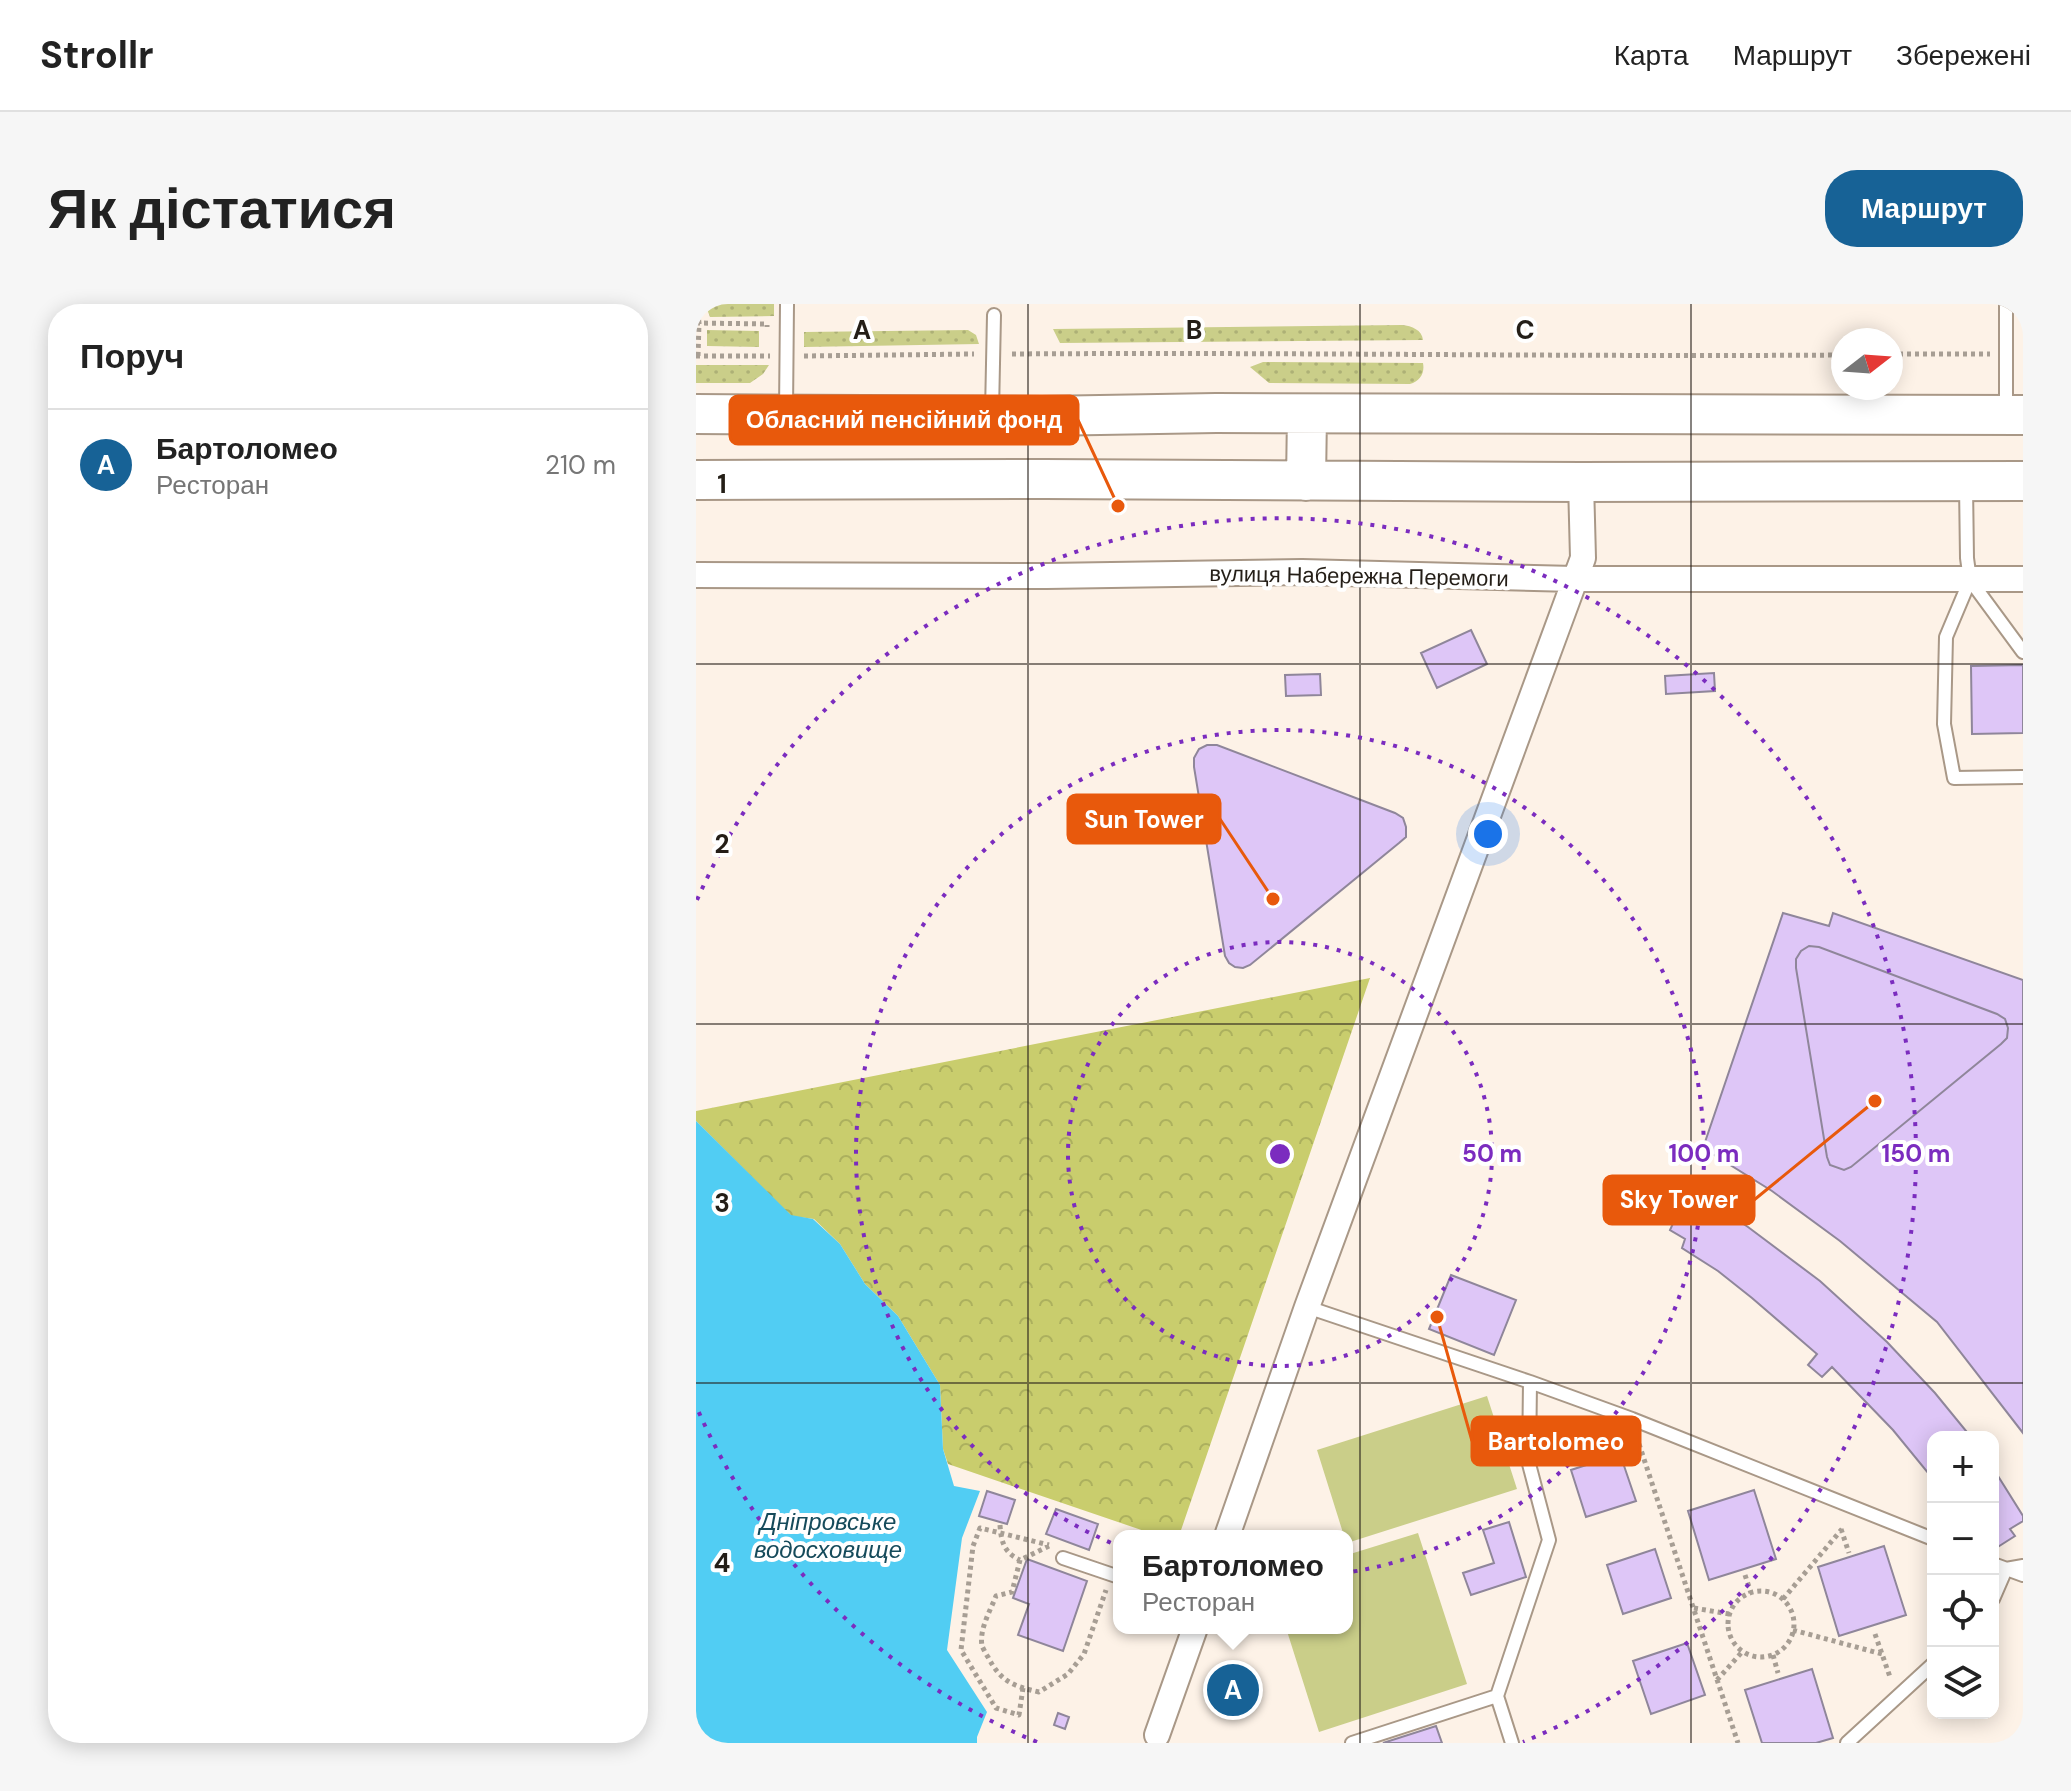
<!DOCTYPE html>
<html lang="uk">
<head>
<meta charset="utf-8">
<style>
  :root { --surface:#fff; --page:#f6f6f6; --text:#222; --muted:#767676; --line:#e0e0e0; --accent:#176296 }
  body { margin:0; font-family:"DM Sans",sans-serif; background:var(--page); color:var(--text) }
  .controls { position:absolute; right:24px; bottom:24px; display:grid; overflow:hidden; border-radius:16px; box-shadow:0 4px 20px #0003 }
  .controls button { width:72px; height:72px; display:grid; place-items:center; padding:0; border:0; border-bottom:2px solid var(--line); background:var(--surface); color:var(--text); font:40px sans-serif }
  .compass { position:absolute; left:1135px; top:24px; width:72px; height:72px; border-radius:50%; background:var(--surface); box-shadow:0 4px 20px #0003; rotate:73deg }
  .you { position:absolute; left:792px; top:530px; width:28px; height:28px; margin:-20px; border:6px solid #fff; border-radius:50%; background:#1a73e8; box-shadow:0 0 0 12px #1a73e833 }
  .badge { display:grid; place-items:center; width:52px; height:52px; border-radius:50%; background:var(--accent); color:#fff; font-size:26px; font-weight:700 }
  .pin { position:absolute; translate:-50% -50%; border:4px solid #fff; box-shadow:0 2px 8px #0006 }
  .popup { position:absolute; left:417px; top:1226px; width:240px; height:104px; box-sizing:border-box; display:grid; place-content:center; border-radius:16px; background:var(--surface); filter:drop-shadow(0 2px 6px #0005); font-size:26px; white-space:nowrap; color:var(--muted) }
  .popup b { font-size:30px; color:var(--text) }
  .popup::after { content:''; position:absolute; left:50%; top:100%; margin-left:-16px; border:16px solid transparent; border-top-color:var(--surface) }
  .list { margin:0; padding:0; list-style:none }
  h2 { display:flex; justify-content:space-between; align-items:center; height:104px; margin:0; padding:0 32px; font-size:34px }
  h2 small { font-size:26px; font-weight:400; color:var(--muted) }
  .list li { display:grid; grid-template-columns:52px 1fr auto; gap:24px; align-items:center; box-sizing:border-box; height:112px; padding:0 32px; border-top:2px solid var(--line) }
  .list b { display:block; font-size:30px; white-space:nowrap }
  .list p { margin:0; font-size:26px; white-space:nowrap; color:var(--muted) }
  .list em { font-size:26px; font-style:normal; color:var(--muted) }
  .icon { flex:none; width:44px; height:44px; fill:none; stroke:currentColor; stroke-width:2; stroke-linecap:round; stroke-linejoin:round }
  .map { position:relative; flex:none; width:1327px; height:1439px; overflow:hidden; border-radius:32px }
  header { display:flex; align-items:center; gap:48px; box-sizing:border-box; height:112px; padding:0 40px; background:var(--surface); border-bottom:2px solid var(--line) }
  header strong { font-size:38px }
  nav { display:flex; gap:44px; margin-inline-start:auto; font-size:28px }
  .intro { display:flex; align-items:center; justify-content:space-between; box-sizing:border-box; height:192px; padding:0 48px }
  h1 { margin:0; font-size:56px }
  .button { padding:20px 36px; border-radius:32px; background:var(--accent); color:#fff; font-size:28px; font-weight:700 }
  main { display:flex; gap:48px; padding:0 48px }
  aside { flex:1; background:var(--surface); border-radius:32px; box-shadow:0 4px 20px #0003 }
  .map>svg:first-child { display:block }
  .green { fill:url(#green-dots) }
  .forest { fill:url(#forest-crowns) }
  .pitch { fill:#cace89 }
  .water { fill:#51cdf3 }
  .building { fill:#dec6f7; stroke:#8f869a; stroke-width:2; fill-rule:evenodd }
  .lines { fill:none; stroke-linecap:round; stroke-linejoin:round }
  .lane-casing { stroke:#a99887; stroke-width:16 }
  .street-casing { stroke:#a99887; stroke-width:28 }
  .primary-casing { stroke:#a99887; stroke-width:42 }
  .path { stroke:#a79e94; stroke-width:5; stroke-dasharray:4 4; stroke-linecap:butt }
  .lane { stroke:#fff; stroke-width:12 }
  .street { stroke:#fff; stroke-width:24 }
  .primary { stroke:#fff; stroke-width:38 }
  .grid { fill:none; stroke:#241e17; stroke-width:2; stroke-opacity:0.55 }
  .ring { fill:none; stroke:#7b2cbf; stroke-width:4; stroke-dasharray:4 8 }
  .labels { text-anchor:middle; dominant-baseline:central; stroke-width:8; stroke-linejoin:round; paint-order:stroke }
  .street-label { font-size:22px; fill:#241e17; stroke:#fff }
  .water-label { font-size:24px; font-style:italic; fill:#164b5b; stroke:#fff }
  .grid-label { font-size:26px; text-anchor:middle; font-weight:bold; fill:#241e17; stroke:#fff; stroke-width:8; stroke-linejoin:round; paint-order:stroke }
  .centre { fill:#7b2cbf; stroke:#fff; stroke-width:4 }
  .ring-label { font-size:24px; text-anchor:middle; font-weight:bold; fill:#7b2cbf; stroke:#fff; stroke-width:8; stroke-linejoin:round; paint-order:stroke }
  .leader { fill:none; stroke:#e8590c; stroke-width:3 }
  .callout-dot { fill:#e8590c; stroke:#fff; stroke-width:3 }
  .callout { fill:#e8590c; stroke:#e8590c; stroke-width:3 }
  .callout-label { font-size:24px; text-anchor:middle; font-weight:bold; fill:#fff }
</style>
</head>
<body>
<header>
<strong>Strollr</strong>
<nav><a>Карта</a><a>Маршрут</a><a>Збережені</a></nav>
</header>
<div class="intro"><h1>Як дістатися</h1><a class="button">Маршрут</a></div>
<main>
<aside>
<h2>Поруч<small></small></h2>
<ul class="list">
<li><span class="badge">A</span><div><b>Бартоломео</b><p>Ресторан</p></div><em>210 m</em></li>
</ul>
</aside>
<div class="map">
<svg width="1327" height="1439" viewBox="0 0 1327 1439">
  <defs>
    <pattern id="green-dots" width="8" height="8" patternUnits="userSpaceOnUse" patternTransform="scale(2)"><rect width="8" height="8" fill="#cace89"/><path d="M2 2h.1M6 6h.1" fill="none" stroke="#adb076" stroke-width="1.8" stroke-linecap="round"/></pattern>
    <pattern id="forest-crowns" width="20" height="18" patternUnits="userSpaceOnUse" patternTransform="scale(2)"><rect width="20" height="18" fill="#c9cd6d"/><path d="M2 6a3 3 0 1 1 6 0M12 15a3 3 0 1 1 6 0" fill="none" stroke="#acb05e"/></pattern>
  </defs>
  <rect width="100%" height="100%" fill="#fdf2e7"/>
  <path class="green" d="M9,0H78V12L14,13Z
    M706,21C716,22 726,26 727,36L364,39L357,25Z
    M11,26L63,27V43L11,42Z
    M272,26L280,31L283,40L108,43V28Z
    M567,58L727,59C729,69 724,77 714,80L573,79L554,63Z
    M0,61H73L67,70L54,79H0Z"/>
  <path class="forest" d="M674,674L483,1232H463L252,1160L247,1145L244,1081L202,1012L169,980L144,940L118,915L95,912L0,817V807Z"/>
  <path class="pitch" d="M791,1092L821,1185L651,1239V1232H648L621,1146Z
    M722,1229L771,1380L623,1428L590,1324H651V1251Z"/>
  <path class="water" d="M0,817L95,911L117,915L144,940L169,980L202,1012L244,1081L247,1145L258,1182L284,1187L266,1234L251,1346L291,1408L281,1433V1439H0Z"/>
  <path class="building" d="M775,326L791,360L741,384L725,349Z
    M1327,361V429L1276,430L1275,362Z
    M1018,369L1019,387L970,390L969,372Z
    M624,370L625,391L590,392L589,371Z
    M511,441H521L699,509L707,514L710,523V533L703,539L554,661L547,664L539,663L533,659L529,652L498,463V454L503,445Z
    M1087,609L1133,622L1137,609L1327,676V1129L1241,1018L1144,937L1076,887L1007,844ZM1113,642L1123,643L1301,710L1309,715L1312,724L1311,734L1305,740L1155,863L1148,866L1134,861L1131,853L1100,664V655L1105,647Z
    M1113,642L1123,643L1301,710L1309,715L1312,724L1311,734L1305,740L1155,863L1148,866L1134,861L1131,853L1100,664V655L1105,647Z
    M993,884L1052,923L1124,977L1191,1038L1239,1089L1275,1133H1237V1175L1197,1126L1136,1063L1126,1073L1112,1061L1121,1050L1056,994L1022,967L986,944L989,935L974,926Z
    M755,971L820,996L798,1051L733,1025Z
    M924,1150L940,1197L890,1213L875,1166Z
    M1297,1164L1327,1212V1217L1314,1225L1319,1232L1297,1246Z
    M1058,1186L1080,1255L1013,1276L992,1207Z
    M291,1187L319,1196L311,1220L283,1212Z
    M360,1205L402,1220L393,1246L350,1230Z
    M813,1218L830,1273L775,1291L767,1269L798,1259L787,1226Z
    M1188,1242L1210,1311L1143,1332L1122,1263Z
    M959,1245L975,1294L927,1310L911,1261Z
    M331,1255L391,1277L367,1347L322,1331L333,1300L317,1294Z
    M991,1339L1009,1391L955,1410L937,1357Z
    M1116,1365L1137,1434L1120,1439H1066L1049,1386Z
    M362,1409L373,1413L369,1425L358,1421Z
    M740,1422L746,1439H687Z
    M1327,1432V1439H1307Z"/>
  <g class="lines">
    <defs>
      <path id="lane" d="M1310,0V105
        M90,107L91,0
        M296,108L298,11
        M1270,181L1271,254L1274,276L1250,333L1248,420L1258,474L1327,473
        M1274,276L1327,348
        M611,1003L834,1078L936,1115L1237,1235
        M367,1254L423,1273
        M1297,1260L1327,1271
        M1297,1295L1310,1265L1327,1262
        M656,1439L801,1392
        M816,1439L801,1392L853,1236L833,1160L834,1078
        M1151,1439L1237,1360"/>
      <path id="street" d="M0,271L351,272L606,268L878,275H1327
        M531,1232L611,1003L887,254L885,178
        M461,1431L499,1324"/>
      <path id="primary" d="M0,110L346,112L520,109L1327,111
        M0,176L348,175L885,178L1327,177
        M610,177L611,110"/>
    </defs>
    <use href="#lane" class="lane-casing"/>
    <use href="#street" class="street-casing"/>
    <use href="#primary" class="primary-casing"/>
    <path class="path" d="M1,0L3,19L2,52
      M0,19L71,20V23
      M316,50C593,48 870,53 1147,51
      M1195,50H1294
      M0,52H74
      M108,52L278,50
      M943,1140L1042,1439
      M304,1221C305,1237 308,1249 324,1256
      M1145,1225L1153,1249
      M353,1242L324,1256L316,1288L300,1292C294,1307 283,1326 286,1342C287,1344 291,1352 292,1353C305,1378 317,1382 343,1388L372,1370L388,1350L410,1286
      M1049,1271L1055,1289
      M1032 1320a33 33 0 1 1 66 0a33 33 0 1 1-66 0Z
      M1087,1295L1146,1225
      M998,1304L1033,1310
      M1097,1326L1186,1350
      M1179,1330L1194,1373
      M1077,1351L1082,1369
      M1021,1376L1046,1348
      M327,1384L323,1411L300,1404L265,1346L277,1242L284,1224L353,1241"/>
    <use href="#lane" class="lane"/>
    <use href="#street" class="street"/>
    <use href="#primary" class="primary"/>
  </g>
  <path class="grid" d="M332,0V1439M664,0V1439M995,0V1439M0,360H1327M0,720H1327M0,1079H1327"/>
  <g class="ring">
    <circle cx="584" cy="850" r="212"/>
    <circle cx="584" cy="850" r="424"/>
    <path d="M341 1438A636 636 0 0 1 1 1104M1 596A636 636 0 1 1 827 1438"/>
  </g>
  <g class="labels">
    <g class="street-label">
      <text transform="translate(663 272) rotate(1)">вулиця Набережна Перемоги</text>
    </g>
    <g class="water-label">
      <text x="132" y="1217">Дніпровське<tspan x="132" dy="28">водосховище</tspan></text>
    </g>
  </g>
  <g class="grid-label">
    <text x="166" y="35">A</text>
    <text x="498" y="35">B</text>
    <text x="829" y="35">C</text>
    <text x="26" y="189">1</text>
    <text x="26" y="549">2</text>
    <text x="26" y="908">3</text>
    <text x="26" y="1268">4</text>
  </g>
  <circle cx="584" cy="850" r="12" class="centre"/>
  <g class="ring-label">
    <text x="796" y="858">50 m</text>
    <text x="1008" y="858">100 m</text>
    <text x="1220" y="858">150 m</text>
  </g>
  <path class="leader" d="M422 202L382 116M577 595L524 515M1179 797L1058 896M741 1013L776 1137"/>
  <g class="callout-dot">
    <circle cx="422" cy="202" r="8"/>
    <circle cx="577" cy="595" r="8"/>
    <circle cx="1179" cy="797" r="8"/>
    <circle cx="741" cy="1013" r="8"/>
  </g>
  <g class="callout">
    <rect x="34" y="92" width="348" height="48" rx="8"/>
    <rect x="372" y="491" width="152" height="48" rx="8"/>
    <rect x="908" y="872" width="150" height="48" rx="8"/>
    <rect x="776" y="1113" width="168" height="48" rx="8"/>
  </g>
  <g class="callout-label">
    <text x="208" y="124">Обласний пенсійний фонд</text>
    <text x="448" y="524">Sun Tower</text>
    <text x="983" y="904">Sky Tower</text>
    <text x="860" y="1146">Bartolomeo</text>
  </g>
</svg>
<div class="controls">
<button>+</button>
<button>−</button>
<button><svg class="icon" aria-label="locate" viewBox="0 0 24 24"><circle cx="12" cy="12" r="6"/><path d="M12 2v4M12 18v4M2 12h4M18 12h4"/></svg></button>
<button><svg class="icon" aria-label="layers" viewBox="0 0 24 24"><path d="M12 4l9 5-9 5-9-5zM3 14l9 5 9-5"/></svg></button>
</div>
<svg class="compass" viewBox="-18 -18 36 36"><path d="M0-13l5 13h-10z" fill="#e53935"/><path d="M0 13l5-13h-10z" fill="#767676"/></svg>
<div class="you"></div>
<div class="pin badge" style="left:537px;top:1386px">A</div>
<div class="popup"><b>Бартоломео</b>Ресторан</div>
</div>
</main>
</body>
</html>
